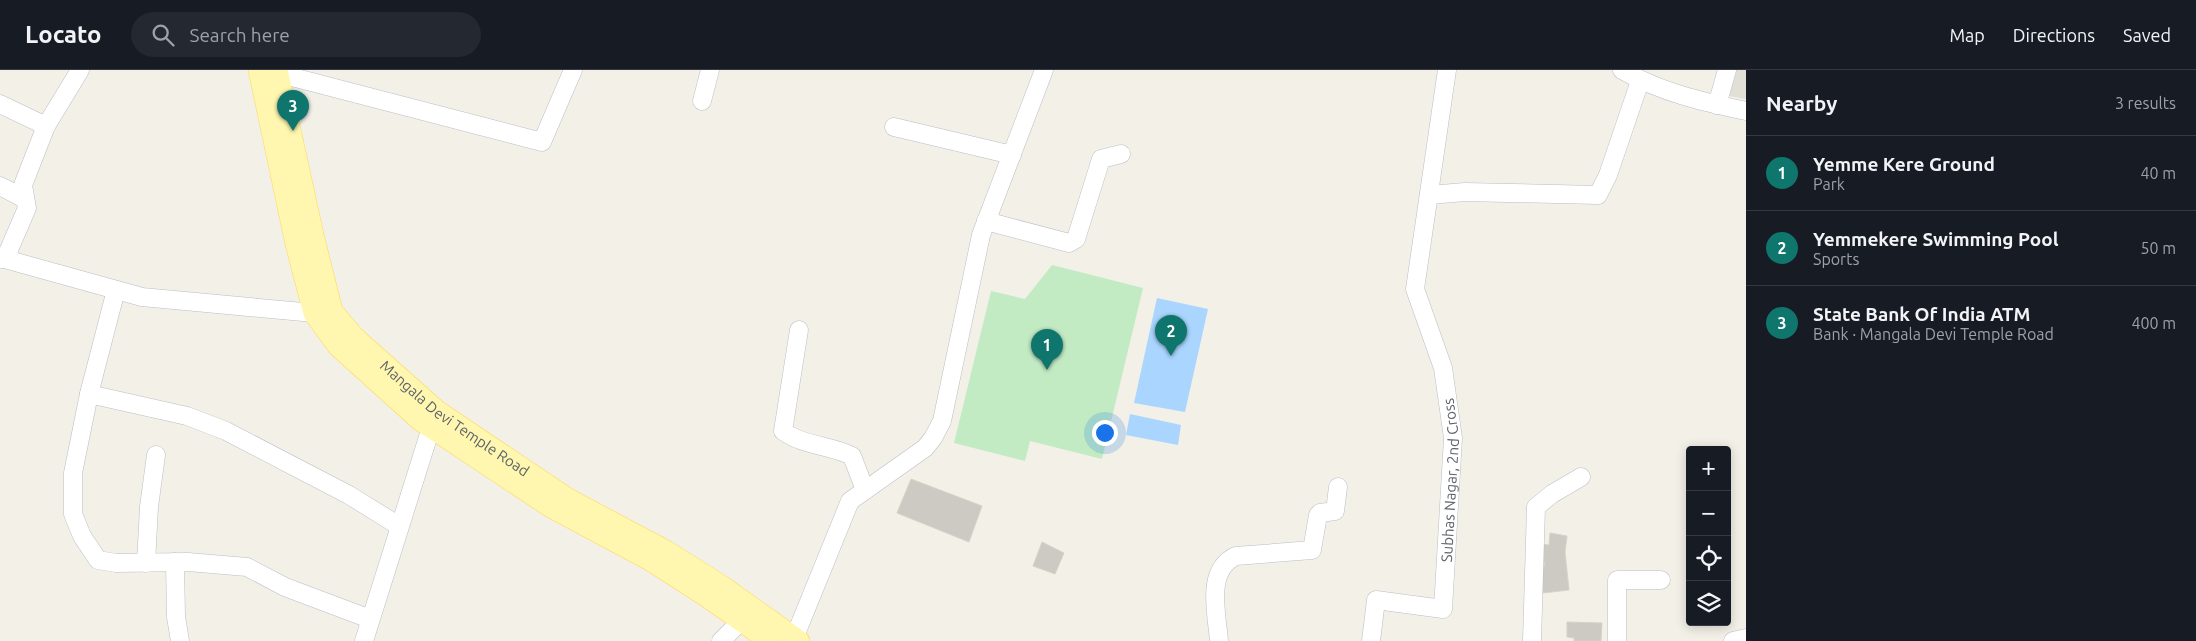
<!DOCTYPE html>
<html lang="en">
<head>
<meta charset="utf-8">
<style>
  :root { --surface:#171b24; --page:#242831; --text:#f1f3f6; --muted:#9ea1a6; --line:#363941; --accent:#0f766e }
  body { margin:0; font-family:Ubuntu,sans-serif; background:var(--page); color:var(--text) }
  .controls { position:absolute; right:15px; bottom:15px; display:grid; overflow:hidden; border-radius:5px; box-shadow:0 2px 12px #0003 }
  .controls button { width:45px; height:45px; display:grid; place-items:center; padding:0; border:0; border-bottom:1px solid var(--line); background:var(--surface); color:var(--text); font:25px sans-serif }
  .you { position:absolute; left:1104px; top:362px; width:18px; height:18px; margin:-12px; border:4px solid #fff; border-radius:50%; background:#1a73e8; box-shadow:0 0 0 8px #1a73e833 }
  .badge { display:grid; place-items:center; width:32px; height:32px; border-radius:50%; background:var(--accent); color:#fff; font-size:16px; font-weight:700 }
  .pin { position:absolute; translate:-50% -41px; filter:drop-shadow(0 1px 2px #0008) }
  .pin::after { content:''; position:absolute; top:26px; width:18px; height:15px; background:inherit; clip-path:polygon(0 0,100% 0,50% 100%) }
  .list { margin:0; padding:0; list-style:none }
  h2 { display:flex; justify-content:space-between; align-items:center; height:65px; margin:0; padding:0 20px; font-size:21px }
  h2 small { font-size:16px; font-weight:400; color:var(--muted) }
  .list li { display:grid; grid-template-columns:32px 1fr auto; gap:15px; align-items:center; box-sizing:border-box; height:75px; padding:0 20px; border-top:1px solid var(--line) }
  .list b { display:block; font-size:19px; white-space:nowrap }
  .list p { margin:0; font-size:16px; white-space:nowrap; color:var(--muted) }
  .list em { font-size:16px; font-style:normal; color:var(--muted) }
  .icon { flex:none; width:28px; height:28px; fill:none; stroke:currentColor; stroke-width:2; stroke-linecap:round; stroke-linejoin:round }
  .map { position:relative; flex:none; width:1746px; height:571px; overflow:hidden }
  header { display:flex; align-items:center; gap:30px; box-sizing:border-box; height:70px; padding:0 25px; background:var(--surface); border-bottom:1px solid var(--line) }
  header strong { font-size:24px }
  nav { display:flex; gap:28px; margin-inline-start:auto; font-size:18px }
  .search { width:350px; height:45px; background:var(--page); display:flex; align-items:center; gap:12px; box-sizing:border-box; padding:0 18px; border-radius:28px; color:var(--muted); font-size:19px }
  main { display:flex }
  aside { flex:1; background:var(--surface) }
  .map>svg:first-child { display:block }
  .education { fill:#e2dfd6 }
  .green { fill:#c2ebc4 }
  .water { fill:#aad5ff }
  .building { fill:#cdcac4; stroke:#d7d3c5 }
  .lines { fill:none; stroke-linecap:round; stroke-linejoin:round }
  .minor-casing { stroke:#bbbec3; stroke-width:19 }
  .major-casing { stroke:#fed854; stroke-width:22 }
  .minor { stroke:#fff; stroke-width:18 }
  .major { stroke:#fff7af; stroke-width:21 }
  .labels { text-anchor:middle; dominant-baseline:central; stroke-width:4; stroke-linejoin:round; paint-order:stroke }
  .street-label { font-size:15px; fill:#5e6269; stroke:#fff }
</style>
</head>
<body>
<header>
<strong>Locato</strong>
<div class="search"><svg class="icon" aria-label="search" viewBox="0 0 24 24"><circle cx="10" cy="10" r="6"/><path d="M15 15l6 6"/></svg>Search here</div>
<nav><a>Map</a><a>Directions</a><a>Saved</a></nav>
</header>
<main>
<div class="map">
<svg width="1746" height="571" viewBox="0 0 1746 571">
  <rect width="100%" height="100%" fill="#f2f0e7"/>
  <path class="education" d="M1721,0H1746V29L1713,23Z"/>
  <path class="green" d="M1052,195L1143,218L1102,389L1030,371L1025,391L954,373L991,221L1025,229Z"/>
  <path class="water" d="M1157,228L1208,239L1185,342L1134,333Z
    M1130,344L1181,355L1178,375L1126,365Z"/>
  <path class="building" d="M911,409L982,436L969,472L897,443Z
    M1550,463L1567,466L1565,482L1569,520L1543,523L1537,516L1545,493L1539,492L1538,474L1549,475Z
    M1042,472L1064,483L1055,504L1033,496Z
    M1567,552L1602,553L1601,571H1574V568L1567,567Z"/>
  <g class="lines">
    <defs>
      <g id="minor">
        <path d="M1622,0C1660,22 1703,32 1746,41"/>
        <path d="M277,3L542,72L573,0"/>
        <path d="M702,31L710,0"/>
        <path d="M0,34L46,56"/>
        <path d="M1717,35L1727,0"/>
        <path d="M894,57L1012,85"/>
        <path d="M0,116L25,129"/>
        <path d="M1429,125L1465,122L1598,125L1608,105L1640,11"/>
        <path d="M986,151L1069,173L1076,169L1101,89L1121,84"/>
        <path d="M0,189H5L142,227L314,243L326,241"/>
        <path d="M5,189L27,138L23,115L46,56L80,0"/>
        <path d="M116,220L89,324L73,403V444L82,466L98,490L116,493L188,492L247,497L285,517L370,549"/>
        <path d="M799,260L783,361C803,376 830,375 852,386L865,420"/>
        <path d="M89,324L187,346L226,361L349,425L399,456"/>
        <path d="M175,492L176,547L180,571"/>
        <path d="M146,493L149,437L156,385"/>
        <path d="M364,571L435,345"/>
        <path d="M721,571L741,551"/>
        <path d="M793,571L850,431L925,378L933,368L942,351L981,165L1044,0"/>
        <path d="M1219,571C1217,544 1205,500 1236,486L1312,480L1318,445L1320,443L1335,441L1338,417"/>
        <path id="s1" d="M1371,571L1376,530L1443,539L1453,368L1443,298L1415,219L1447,0"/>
        <path d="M1532,571L1536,437L1552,424L1581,407"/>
        <path d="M1617,571V510H1661"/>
        <path d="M1733,571L1746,568"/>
      </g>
      <g id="major">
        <path d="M259,0L296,174L314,243L338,276L420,350L551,437L650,490L706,526L770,571"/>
        <path id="s2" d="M277,0L313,165L332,241L354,267L437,341L568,429L666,481L723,517L799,571"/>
      </g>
    </defs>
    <use href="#minor" class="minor-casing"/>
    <use href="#major" class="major-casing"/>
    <use href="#minor" class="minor"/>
    <use href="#major" class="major"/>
  </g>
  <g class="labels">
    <g class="street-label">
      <text stroke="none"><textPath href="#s2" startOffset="411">Mangala Devi Temple Road</textPath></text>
      <text stroke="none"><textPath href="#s1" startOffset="238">Subhas Nagar, 2nd Cross</textPath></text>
    </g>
  </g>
</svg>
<div class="controls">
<button>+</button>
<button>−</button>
<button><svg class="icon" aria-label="locate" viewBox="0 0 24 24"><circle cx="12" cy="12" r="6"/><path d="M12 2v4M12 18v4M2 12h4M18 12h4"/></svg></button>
<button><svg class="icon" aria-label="layers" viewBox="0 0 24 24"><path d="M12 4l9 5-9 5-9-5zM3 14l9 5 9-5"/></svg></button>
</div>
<div class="you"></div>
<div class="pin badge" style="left:1047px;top:300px">1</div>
<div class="pin badge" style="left:1171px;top:286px">2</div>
<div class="pin badge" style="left:293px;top:61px">3</div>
</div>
<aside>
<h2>Nearby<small>3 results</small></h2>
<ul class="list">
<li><span class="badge">1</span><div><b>Yemme Kere Ground</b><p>Park</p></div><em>40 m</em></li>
<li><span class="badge">2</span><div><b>Yemmekere Swimming Pool</b><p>Sports</p></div><em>50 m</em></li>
<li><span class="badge">3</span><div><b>State Bank Of India ATM</b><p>Bank · Mangala Devi Temple Road</p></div><em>400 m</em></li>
</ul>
</aside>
</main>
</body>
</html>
